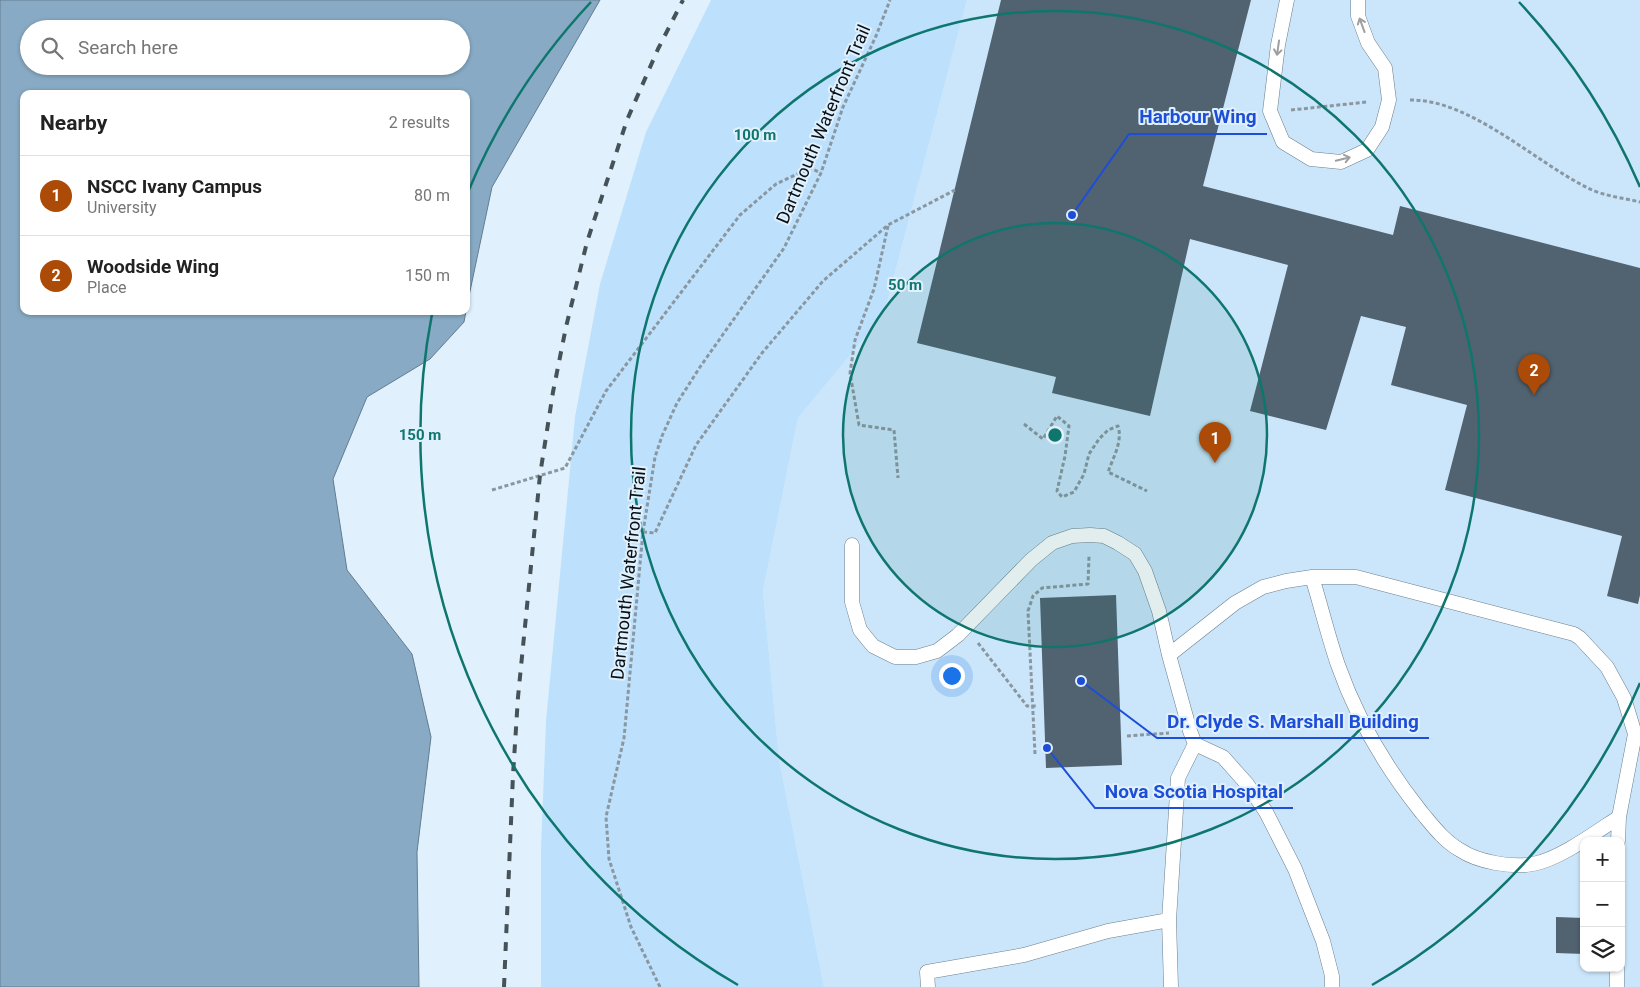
<!DOCTYPE html>
<html lang="en">
<head>
<meta charset="utf-8">
<style>
  :root { --surface:#fff; --page:#f6f6f6; --text:#222; --muted:#767676; --line:#e0e0e0; --accent:#ac4b08 }
  body { margin:0; font-family:Roboto,sans-serif; background:var(--page); color:var(--text) }
  .controls { position:absolute; right:15px; bottom:15px; display:grid; overflow:hidden; border-radius:10px; box-shadow:0 1px 4px #0004 }
  .controls button { width:45px; height:45px; display:grid; place-items:center; padding:0; border:0; border-bottom:1px solid var(--line); background:var(--surface); color:var(--text); font:25px sans-serif }
  .you { position:absolute; left:951px; top:675px; width:18px; height:18px; margin:-12px; border:4px solid #fff; border-radius:50%; background:#1a73e8; box-shadow:0 0 0 8px #1a73e833 }
  .badge { display:grid; place-items:center; width:32px; height:32px; border-radius:50%; background:var(--accent); color:#fff; font-size:16px; font-weight:700 }
  .pin { position:absolute; translate:-50% -41px; filter:drop-shadow(0 1px 2px #0008) }
  .pin::after { content:''; position:absolute; top:26px; width:18px; height:15px; background:inherit; clip-path:polygon(0 0,100% 0,50% 100%) }
  .list { margin:0; padding:0; list-style:none }
  h2 { display:flex; justify-content:space-between; align-items:center; height:65px; margin:0; padding:0 20px; font-size:21px }
  h2 small { font-size:16px; font-weight:400; color:var(--muted) }
  .list li { display:grid; grid-template-columns:32px 1fr auto; gap:15px; align-items:center; box-sizing:border-box; height:80px; padding:0 20px; border-top:1px solid var(--line) }
  .list b { display:block; font-size:19px; white-space:nowrap }
  .list p { margin:0; font-size:16px; white-space:nowrap; color:var(--muted) }
  .list em { font-size:16px; font-style:normal; color:var(--muted) }
  .icon { flex:none; width:28px; height:28px; fill:none; stroke:currentColor; stroke-width:2; stroke-linecap:round; stroke-linejoin:round }
  .map { position:relative; flex:none; width:1640px; height:987px; overflow:hidden }
  .search { position:absolute; background:var(--surface); box-shadow:0 1px 4px #0004; left:20px; top:20px; width:450px; height:55px; display:flex; align-items:center; gap:12px; box-sizing:border-box; padding:0 18px; border-radius:28px; color:var(--muted); font-size:19px }
  .panel { position:absolute; background:var(--surface); box-shadow:0 1px 4px #0004; left:20px; top:90px; width:450px; height:225px; border-radius:10px }
  .map>svg:first-child { display:block }
  .built { fill:#cbe6fb; fill-rule:evenodd }
  .green { fill:#bde1fc }
  .water { fill:#88aac4; stroke:#627c90; fill-rule:evenodd }
  .building { fill:#516270 }
  .lines { fill:none; stroke-linecap:round; stroke-linejoin:round }
  .lane-casing { stroke:#6c7f8d; stroke-width:15 }
  .path { stroke:#8a97a0; stroke-width:3; stroke-dasharray:4 2.5; stroke-linecap:butt }
  .lane { stroke:#fff; stroke-width:14 }
  .rail { stroke:#475158; stroke-width:4; stroke-dasharray:9 9; stroke-linecap:butt }
  .oneway { stroke:#9d9fa1 }
  .ring { fill:none; stroke:#0f766e; stroke-width:2.5 }
  .labels { text-anchor:middle; dominant-baseline:central; stroke-width:4; stroke-linejoin:round; paint-order:stroke }
  .street-label { font-size:18px; fill:#091015; stroke:#e0f1fd }
  .centre { fill:#0f766e; stroke:#e0f1fd; stroke-width:2.5 }
  .ring-label { font-size:15px; text-anchor:middle; font-weight:bold; fill:#0f766e; stroke:#e0f1fd; stroke-width:4; stroke-linejoin:round; paint-order:stroke }
  .leader { fill:none; stroke:#1d4ed8; stroke-width:2 }
  .callout-dot { fill:#1d4ed8; stroke:#e0f1fd; stroke-width:2 }
  .callout-label { font-size:19px; text-anchor:middle; font-weight:bold; fill:#1d4ed8; stroke:#e0f1fd; stroke-width:4; stroke-linejoin:round; paint-order:stroke }
</style>
</head>
<body>
<div class="map">
<svg width="1640" height="987" viewBox="0 0 1640 987">
  <rect width="100%" height="100%" fill="#e0f1fd"/>
  <path class="built" d="M967,0H1640V987H824L779,759L763,591L798,418L884,314ZM1584,841H1621V968H1584Z"/>
  <path class="green" d="M711,0H967L884,314L798,418L763,591L779,759L824,987H541V849L546,721L575,417L600,284L646,132Z"/>
  <path class="water" d="M0,0H600L492,187L466,310V94H24V311H466L464,322L430,359L367,397L333,479L347,570L412,654L431,737L417,852L419,987H0ZM29,29H461V66H29Z"/>
  <path class="building" d="M1001,0H1251L1203,186L1393,235L1400,206L1640,268V595L1638,604L1607,596L1622,536L1445,490L1467,405L1391,385L1406,327L1361,316L1326,430L1250,411L1288,265L1190,239L1150,416L1052,393L1056,377L917,343Z
    M1116,595L1122,765L1046,768L1040,598Z
    M1556,917L1584,918V954L1556,953Z"/>
  <g class="lines">
    <defs>
      <path id="lane" d="M1287,0L1278,45L1270,111L1283,142L1311,159L1341,162L1367,150L1382,127L1389,100L1385,68L1368,43L1358,16V0
        M852,545V602L860,630L873,646L895,657H916L937,651L958,635L1031,560L1052,543L1072,536L1090,535L1104,536L1118,543L1135,554L1145,571L1159,611L1169,655L1190,731L1195,744L1223,757L1247,784L1266,812L1295,869L1323,941L1332,976V987
        M1312,577C1321,606 1328,636 1338,665C1357,719 1386,768 1422,813C1433,826 1444,841 1460,850C1478,862 1512,868 1533,864C1560,859 1596,832 1619,817
        M1169,655L1235,603L1263,587L1286,581L1312,577H1356L1574,634L1580,638L1607,667L1624,698L1635,734L1619,817L1618,841
        M1169,920L1171,987
        M928,987L927,972L1024,955L1108,931L1169,920L1178,778L1195,744
        M1617,987V968"/>
    </defs>
    <use href="#lane" class="lane-casing"/>
    <path class="path" d="M1410,100C1470,99 1535,162 1588,188C1603,196 1624,198 1640,202
      M1291,110L1367,102
      M1236,121L1251,117
      M888,226L874,289L855,340L850,373L859,425L894,430L898,478
      M1024,424L1043,439L1057,416L1069,426L1065,456L1057,491L1062,497L1074,492L1084,474L1089,454L1099,439L1108,430L1118,426C1123,441 1113,458 1108,472L1147,491
      M492,490L565,468L606,391L740,215L776,184L810,168L821,173
      M643,532L655,533L696,445L762,353L823,281L888,225L955,190
      M978,643L1027,706H1038
      M1127,736L1169,733
      M1035,754L1028,611L1033,596L1042,588L1088,584L1089,556
      M660,987L631,927L609,859L606,817L624,738L643,532L655,457L662,436L677,403L700,367L784,248L821,173L843,107L876,36L890,0"/>
    <use href="#lane" class="lane"/>
    <path class="rail" d="M504,987L513,775L518,697L540,475L553,392L566,327L587,242L609,175L627,120L658,49L683,0"/>
  </g>
  <defs><path id="oneway-shaft" d="M-6 0H5M1.5-3L5.5 0L1.5 3" fill="none" stroke-width="1.6" stroke-linecap="round" stroke-linejoin="round" transform="scale(1.25)"/></defs>
  <g class="oneway">
    <use href="#oneway-shaft" transform="translate(1362 25) rotate(-110)"/>
    <use href="#oneway-shaft" transform="translate(1278 48) rotate(98)"/>
    <use href="#oneway-shaft" transform="translate(1343 159) rotate(-14)"/>
  </g>
  <circle cx="1055" cy="435" r="212" fill="#0f766e" fill-opacity=".12"/>
  <g class="ring">
    <circle cx="1055" cy="435" r="212"/>
    <circle cx="1055" cy="435" r="424"/>
    <path d="M1640 683A635 635 0 0 1 1372 985M738 985A635 635 0 0 1 432 314M468 192A635 635 0 0 1 591 2M1519 2A635 635 0 0 1 1640 187"/>
  </g>
  <g class="labels">
    <g class="street-label">
      <text transform="translate(823 124) rotate(-67)">Dartmouth Waterfront Trail</text>
      <text transform="translate(628 573) rotate(-84)">Dartmouth Waterfront Trail</text>
    </g>
  </g>
  <circle cx="1055" cy="435" r="8" class="centre"/>
  <g class="ring-label">
    <text x="755" y="140">100 m</text>
    <text x="905" y="290">50 m</text>
    <text x="420" y="440">150 m</text>
  </g>
  <path class="leader" d="M1072 215L1129 134H1267M1081 681L1157 738H1429M1047 748L1095 808H1293"/>
  <g class="callout-dot">
    <circle cx="1072" cy="215" r="5"/>
    <circle cx="1081" cy="681" r="5"/>
    <circle cx="1047" cy="748" r="5"/>
  </g>
  <g class="callout-label">
    <text x="1198" y="123">Harbour Wing</text>
    <text x="1293" y="728">Dr. Clyde S. Marshall Building</text>
    <text x="1194" y="798">Nova Scotia Hospital</text>
  </g>
</svg>
<div class="controls">
<button>+</button>
<button>−</button>
<button><svg class="icon" aria-label="layers" viewBox="0 0 24 24"><path d="M12 4l9 5-9 5-9-5zM3 14l9 5 9-5"/></svg></button>
</div>
<div class="you"></div>
<div class="pin badge" style="left:1215px;top:463px">1</div>
<div class="pin badge" style="left:1534px;top:395px">2</div>
<div class="search"><svg class="icon" aria-label="search" viewBox="0 0 24 24"><circle cx="10" cy="10" r="6"/><path d="M15 15l6 6"/></svg>Search here</div>
<section class="panel">
<h2>Nearby<small>2 results</small></h2>
<ul class="list">
<li><span class="badge">1</span><div><b>NSCC Ivany Campus</b><p>University</p></div><em>80 m</em></li>
<li><span class="badge">2</span><div><b>Woodside Wing</b><p>Place</p></div><em>150 m</em></li>
</ul>
</section>
</div>
</body>
</html>
